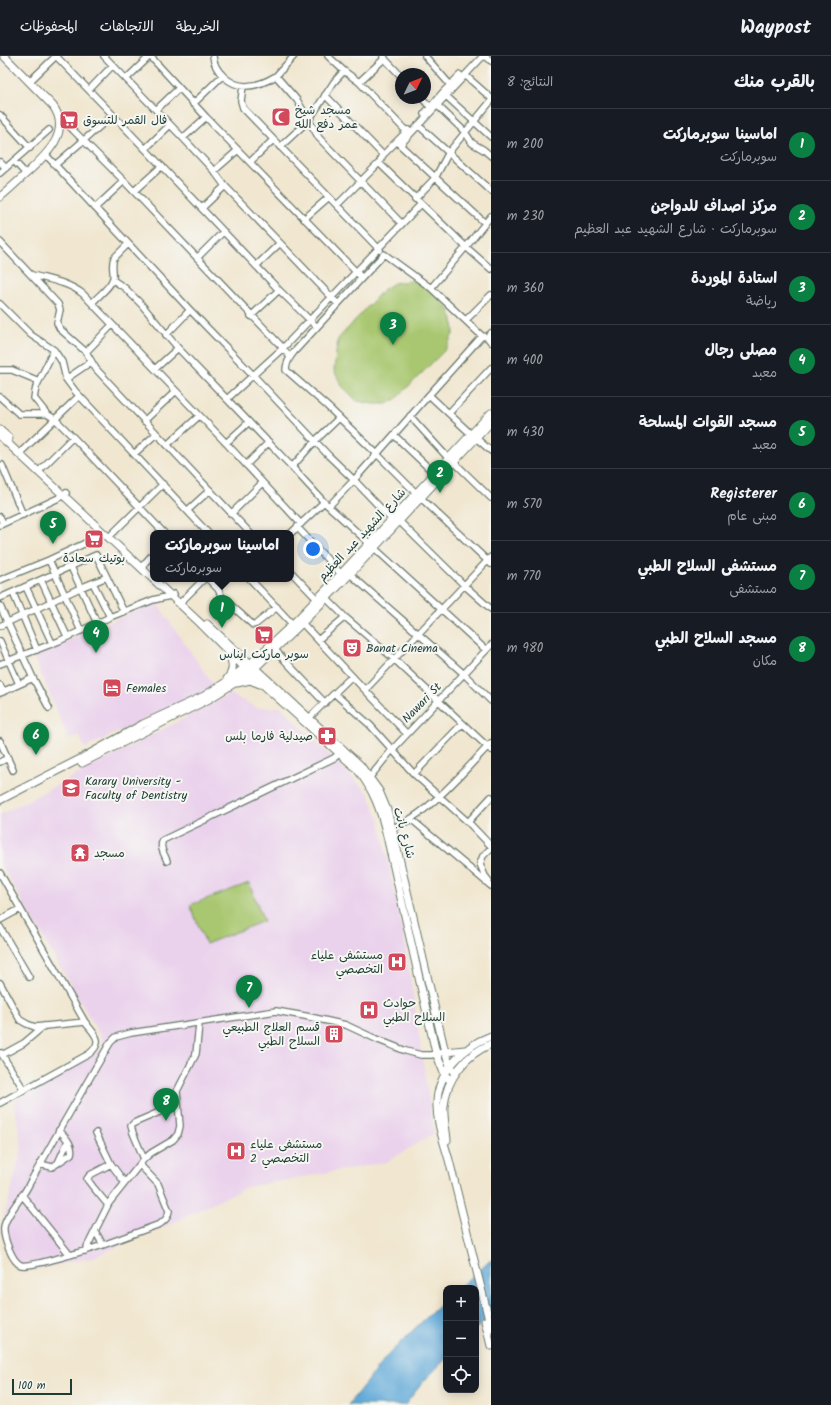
<!DOCTYPE html>
<html lang="ar">
<head>
<meta charset="utf-8">
<style>
  :root { --surface:#171b24; --page:#20242c; --text:#f1f3f6; --muted:#9ea1a6; --line:#363941; --accent:#0b8043 }
  body { margin:0; font-family:Kalam,"Playpen Sans Arabic",sans-serif; background:var(--page); color:var(--text); direction:rtl }
  .controls { position:absolute; right:12px; bottom:12px; display:grid; overflow:hidden; border-radius:8px; box-shadow:0 2px 10px #0003 }
  .controls button { width:36px; height:36px; display:grid; place-items:center; padding:0; border:0; border-bottom:1px solid var(--line); background:var(--surface); color:var(--text); font:20px sans-serif }
  .compass { position:absolute; left:395px; top:12px; width:36px; height:36px; border-radius:50%; background:var(--surface); box-shadow:0 2px 10px #0003; rotate:47deg }
  .scale { position:absolute; left:12px; bottom:10px; width:60px; box-sizing:border-box; padding-left:4px; border:2px solid #1f3d34; border-top:0; font-size:11px; line-height:14px; white-space:nowrap; color:#1f3d34; -webkit-text-stroke:3px #f6f6f2; paint-order:stroke }
  .you { position:absolute; left:313px; top:493px; width:14px; height:14px; margin:-10px; border:3px solid #fff; border-radius:50%; background:#1a73e8; box-shadow:0 0 0 6px #1a73e833 }
  .badge { display:grid; place-items:center; width:26px; height:26px; border-radius:50%; background:var(--accent); color:#fff; font-size:13px; font-weight:700 }
  .pin { position:absolute; translate:-50% -33px; filter:drop-shadow(0 1px 2px #0008) }
  .pin::after { content:''; position:absolute; top:21px; width:14px; height:12px; background:inherit; clip-path:polygon(0 0,100% 0,50% 100%) }
  .popup { position:absolute; left:150px; top:474px; width:144px; height:52px; box-sizing:border-box; display:grid; place-content:center; border-radius:8px; background:var(--surface); filter:drop-shadow(0 1px 3px #0005); font-size:13px; white-space:nowrap; color:var(--muted) }
  .popup b { font-size:15px; color:var(--text) }
  .popup::after { content:''; position:absolute; left:50%; top:100%; margin-left:-8px; border:8px solid transparent; border-top-color:var(--surface) }
  .list { margin:0; padding:0; list-style:none }
  h2 { display:flex; justify-content:space-between; align-items:center; height:52px; margin:0; padding:0 16px; font-size:17px }
  h2 small { font-size:13px; font-weight:400; color:var(--muted) }
  .list li { display:grid; grid-template-columns:26px 1fr auto; gap:12px; align-items:center; box-sizing:border-box; height:72px; padding:0 16px; border-top:1px solid var(--line) }
  .list b { display:block; font-size:15px; white-space:nowrap }
  .list p { margin:0; font-size:13px; white-space:nowrap; color:var(--muted) }
  .list em { font-size:13px; font-style:normal; color:var(--muted) }
  .icon { flex:none; width:22px; height:22px; fill:none; stroke:currentColor; stroke-width:2; stroke-linecap:round; stroke-linejoin:round }
  .map { position:relative; flex:none; width:491px; height:1349px; overflow:hidden; direction:ltr }
  header { display:flex; align-items:center; gap:24px; box-sizing:border-box; height:56px; padding:0 20px; background:var(--surface); border-bottom:1px solid var(--line) }
  header strong { font-size:19px }
  nav { display:flex; gap:22px; margin-inline-start:auto; font-size:14px }
  main { display:flex }
  aside { flex:1; background:var(--surface) }
  .map>svg:first-child { display:block }
  .built { fill:#ead1ec }
  .green { fill:#a9c76f; stroke:#648252 }
  .water { fill:#60a9d8; stroke:#407386 }
  .lines { fill:none; stroke-linecap:round; stroke-linejoin:round }
  .minor-casing { stroke:#68786b; stroke-width:8 }
  .major-casing { stroke:#68786b; stroke-width:9 }
  .minor { stroke:#fff; stroke-width:5.5 }
  .major { stroke:#fff; stroke-width:7 }
  .labels { text-anchor:middle; dominant-baseline:central; stroke-width:4; stroke-linejoin:round; paint-order:stroke }
  .poi-label { font-size:12px; fill:#1f3d34; stroke:#f6f6f2; text-anchor:start }
  .street-label { font-size:12px; fill:#1f3d34; stroke:#f6f6f2 }
</style>
</head>
<body>
<header>
<strong>Waypost</strong>
<nav><a>الخريطة</a><a>الاتجاهات</a><a>المحفوظات</a></nav>
</header>
<main>
<aside>
<h2>بالقرب منك<small>النتائج: 8</small></h2>
<ul class="list">
<li><span class="badge">1</span><div><b>اماسينا سوبرماركت</b><p>سوبرماركت</p></div><em>200 m</em></li>
<li><span class="badge">2</span><div><b>مركز اصداف للدواجن</b><p>سوبرماركت · شارع الشهيد عبد العظيم</p></div><em>230 m</em></li>
<li><span class="badge">3</span><div><b>استادة الموردة</b><p>رياضة</p></div><em>360 m</em></li>
<li><span class="badge">4</span><div><b>مصلى رجال</b><p>معبد</p></div><em>400 m</em></li>
<li><span class="badge">5</span><div><b>مسجد القوات المسلحة</b><p>معبد</p></div><em>430 m</em></li>
<li><span class="badge">6</span><div><b>Registerer</b><p>مبنى عام</p></div><em>570 m</em></li>
<li><span class="badge">7</span><div><b>مستشفى السلاح الطبي</b><p>مستشفى</p></div><em>770 m</em></li>
<li><span class="badge">8</span><div><b>مسجد السلاح الطبي</b><p>مكان</p></div><em>980 m</em></li>
</ul>
</aside>
<div class="map">
<svg width="491" height="1349" viewBox="0 0 491 1349">
  <rect width="100%" height="100%" fill="#f6f6f2"/>
  <filter id="ink" filterUnits="userSpaceOnUse"><feTurbulence type="fractalNoise" baseFrequency=".025" numOctaves="2"/><feDisplacementMap in="SourceGraphic" scale="8" xChannelSelector="R" yChannelSelector="G"/><feConvolveMatrix kernelMatrix="1 2 1 2 8 2 1 2 1" color-interpolation-filters="sRGB"/></filter>
  <filter id="wash" filterUnits="userSpaceOnUse"><feTurbulence type="fractalNoise" baseFrequency=".012" numOctaves="4" result="noise"/><feDisplacementMap in="SourceGraphic" scale="16" xChannelSelector="R" yChannelSelector="G"/><feGaussianBlur stdDeviation="0.9" result="paint"/><feColorMatrix in="noise" values="0 0 0 0 0 0 0 0 0 0 0 0 0 0 0 0 0 1.4 0 .05"/><feComposite in="paint" operator="in"/></filter>
  <g filter="url(#wash)">
    <rect width="100%" height="100%" fill="#f1e7d0"/>
    <path class="built" d="M156,546L214,630L85,692L79,679L69,684L33,600Z
      M230,638L258,652L281,651L368,737L380,766L405,887L434,1077L387,1106L247,1131L164,1171L91,1202L27,1215L14,1211L1,1173L22,1092L14,1045L100,994L103,989L102,983L0,807V759Z"/>
    <path class="green" d="M410,225L424,228L448,252L453,263L454,276L445,294L396,343L386,348H374L357,345L342,330L334,315L336,297L338,283L383,234L394,227Z
      M249,827L264,865L206,888L190,849Z"/>
    <path class="water" d="M491,1204V1258L476,1273V1232H458Z
      M446,1243V1303L423,1326L405,1349H348L386,1301L410,1277Z"/>
  </g>
  <g filter="url(#ink)">
    <g class="lines">
      <defs>
        <path id="minor" d="M104,0L183,82L214,115L225,130L280,187L256,210
          M150,0L206,61L362,222
          M213,0C214,15 230,30 246,30C257,30 266,26 276,20L297,44L319,82L402,168
          M328,0L344,15L359,26L407,76
          M425,0L452,31
          M483,0L400,89L485,167
          M485,0L491,5
          M383,1L401,20
          M465,19L491,42
          M276,20L294,0
          M126,23L150,0
          M29,26L56,0L113,59
          M359,26L385,2
          M243,30L241,45L243,52L380,194
          M89,34L113,9
          M444,38L491,81
          M325,39L383,99
          M422,42L430,51
          M193,48L222,20
          M437,49L465,76L472,87L484,94L491,100
          M156,54L178,33
          M424,58L443,36L460,19
          M0,59L30,92
          M59,60L124,125L283,292L290,301
          M418,69L491,135
          M183,82L206,61
          M280,91L309,64L334,26L344,15
          M145,93L170,69
          M46,99L190,254L254,320L329,400L354,424L392,464
          M14,105L26,118
          M0,106L6,112
          M250,106L273,84
          M379,107L466,191L491,160
          M55,109L113,59L279,234L317,271
          M214,115L238,94
          M0,117L49,74
          M134,135L162,110
          M415,143L435,122L449,96L491,45
          M337,149L379,107L383,99L408,74
          M95,152L124,125
          M202,152L225,130
          M304,163L329,141
          M0,186L58,248L60,254L57,267L60,273L86,296L96,313L250,477
          M280,187L338,248
          M197,202L223,176
          M32,219C50,224 68,226 83,238L226,387L301,468
          M113,224L125,232L141,248L178,292L292,411L324,446L486,594
          M431,232L466,191L491,213
          M92,247C98,240 111,231 113,222C114,215 111,209 114,202L128,188
          M0,248L31,279L54,294L62,306L66,323L75,335L208,477
          M251,260L279,234
          M466,264L491,239
          M166,279L190,254
          M487,281L491,277
          M54,294L36,331L34,342L47,358L55,363L73,381L164,477
          M86,296L112,269
          M155,313L178,292
          M0,314H12L39,325
          M66,323L91,306
          M0,341L19,358H47
          M227,343L283,292L421,148
          M449,357L491,312
          M410,360L449,403
          M144,365L176,335
          M394,379L435,418
          M472,379L429,339L482,280
          M476,382L491,395
          M226,387L249,366
          M167,389L199,360
          M22,395L79,340
          M134,398L156,378
          M454,406L491,442
          M2,409L23,459
          M246,409L269,386
          M292,411L315,385L339,362
          M41,413L73,381
          M416,437L377,398L429,339
          M421,442L491,508
          M329,450L354,424L377,398L327,350L286,314C286,307 289,302 294,296L384,198L431,232L482,280L487,281L491,286
          M188,454L210,434
          M231,458L262,427
          M0,461L3,467
          M399,465L464,529L491,553
          M0,469L63,440L66,437
          M297,471L341,518
          M291,477L324,446
          M111,479L163,428
          M49,504L81,575
          M143,509L153,498
          M71,511L97,567
          M291,516L317,543
          M350,518L464,618L491,645
          M208,523L218,533L222,541L253,569L256,568L277,551
          M250,523L295,571
          M0,524L49,504L90,485
          M41,524L67,580
          M93,527L110,561
          M26,531L52,587
          M13,537L37,594
          M0,542L96,499L124,556
          M326,542L345,561L394,603L491,694
          M182,545L204,523
          M0,550L33,622L49,652
          M302,567L365,634
          M0,570L80,532L107,521
          M318,584L345,561
          M0,585L19,628
          M275,594L325,647
          M0,608L59,585L110,561L153,544L170,540L174,538
          M0,629L3,636
          M0,637L33,622
          M335,638L370,669L414,718L468,766L491,790
          M310,661L352,620
          M407,678L365,634L491,501
          M0,685L13,714
          M0,706L8,702
          M414,718L462,668
          M370,721L392,694L491,589
          M411,763L491,830
          M468,766L491,741
          M392,772C426,761 466,713 491,687
          M167,805C164,797 159,791 163,784L334,702L343,695
          M0,817L85,966C94,978 105,985 89,998L0,1047
          M489,825L485,820L480,808L483,800L491,792
          M0,864L20,853
          M0,871L29,921
          M0,927L20,964L27,968L35,971L85,966
          M1,997L24,1034
          M2,999L24,987L44,970
          M96,1077L111,1108L90,1119L87,1123L93,1131L108,1149
          M144,1103L133,1077L131,1070L134,1067L178,1048
          M58,1107L68,1085
          M40,1108L52,1111L71,1098C74,1089 64,1080 59,1074
          M111,1108L125,1127
          M22,1139L70,1199
          M95,1175L103,1189C91,1193 29,1212 21,1209C12,1206 3,1181 4,1171C6,1159 21,1143 27,1132C54,1083 82,1035 110,987L116,981L131,977L276,955L305,960L346,969L376,983L406,995L421,999H431L445,996
          M103,1189L160,1168C165,1164 168,1162 169,1155L158,1128L140,1109
          M85,1195L109,1147L144,1103L151,1097L173,1084L178,1078L180,1070L177,1035L196,998L199,968"/>
        <path id="major" d="M0,141C10,133 19,124 28,116C46,99 72,76 53,50L4,0
          M0,374L9,382
          M0,380L199,566L249,616L357,713C374,734 381,754 387,780L436,997L445,1019L451,1025
          M207,568L360,709L379,735L387,754L393,776L445,996L450,1010L456,1017
          M227,623C234,615 233,609 230,599
          M237,627L250,624L260,628
          M82,707L209,643L233,628L255,612L302,567L350,518L491,366
          M0,744L82,702L143,668L204,640L223,628L251,607L293,568L327,533L491,357
          M491,980C464,990 438,1016 437,1046C436,1065 444,1086 449,1104L491,1272
          M445,996L465,994
          M447,1084C446,1072 443,1061 444,1050C446,1023 466,998 491,988
          M485,1265L491,1290"/>
      </defs>
      <use href="#minor" class="minor-casing"/>
      <use href="#major" class="major-casing"/>
      <use href="#minor" class="minor"/>
      <use href="#major" class="major"/>
    </g>
  </g>
  <defs>
    <symbol id="mosque-square" viewBox="-11 -11 22 22"><rect x="-9" y="-9" width="18" height="18" rx="4" fill="#d1495b" stroke="#f6f6f2"/><path d="M3.5-4.9A6 6 0 1 0 3.5 4.9A5 5 0 1 1 3.5-4.9Z" fill="#fff"/></symbol>
    <symbol id="supermarket-square" viewBox="-11 -11 22 22"><rect x="-9" y="-9" width="18" height="18" rx="4" fill="#d1495b" stroke="#f6f6f2"/><path d="M-6-5.5h2.5l.6 2H6L4.5 2H-2.5L-4.4-4H-6ZM-1.5 3.2a1.3 1.3 0 1 0 .1 0ZM3 3.2a1.3 1.3 0 1 0 .1 0Z" fill="#fff"/></symbol>
    <symbol id="theatre-square" viewBox="-11 -11 22 22"><rect x="-9" y="-9" width="18" height="18" rx="4" fill="#d1495b" stroke="#f6f6f2"/><path d="M-5-5.5Q0-4 5-5.5V0Q5 5 0 6Q-5 5-5 0ZM-3.3-2.5H-1v1.5H-3.3ZM1-2.5H3.3v1.5H1ZM-2.8 1Q0 5.5 2.8 1Z" fill="#fff"/></symbol>
    <symbol id="hotel-square" viewBox="-11 -11 22 22"><rect x="-9" y="-9" width="18" height="18" rx="4" fill="#d1495b" stroke="#f6f6f2"/><path d="M-6-4.5h1.5V1H6V5H4.5V3h-9V5H-6ZM-4 0a1.8 1.8 0 1 1 3.6 0ZM.5 0V-2.5h3Q6-2.5 6 0Z" fill="#fff"/></symbol>
    <symbol id="pharmacy-square" viewBox="-11 -11 22 22"><rect x="-9" y="-9" width="18" height="18" rx="4" fill="#d1495b" stroke="#f6f6f2"/><path d="M-2-6h4v4h4v4h-4v4h-4v-4h-4v-4h4Z" fill="#fff"/></symbol>
    <symbol id="university-square" viewBox="-11 -11 22 22"><rect x="-9" y="-9" width="18" height="18" rx="4" fill="#d1495b" stroke="#f6f6f2"/><path d="M0-5L7-2L0 1L-7-2ZM-4 1L0 2.5L4 1V4Q0 6-4 4Z" fill="#fff"/></symbol>
    <symbol id="temple-square" viewBox="-11 -11 22 22"><rect x="-9" y="-9" width="18" height="18" rx="4" fill="#d1495b" stroke="#f6f6f2"/><path d="M0-6L5-2H3V0L6.5 2.5H4V6H1.5V3h-3V6H-4V2.5H-6.5L-3 0V-2H-5Z" fill="#fff"/></symbol>
    <symbol id="hospital-square" viewBox="-11 -11 22 22"><rect x="-9" y="-9" width="18" height="18" rx="4" fill="#d1495b" stroke="#f6f6f2"/><path d="M-5-5h3v3.5h4V-5h3V5h-3V1.5h-4V5h-3Z" fill="#fff"/></symbol>
    <symbol id="building-square" viewBox="-11 -11 22 22"><rect x="-9" y="-9" width="18" height="18" rx="4" fill="#d1495b" stroke="#f6f6f2"/><path d="M-4-6H4V6H1V3H-1V6H-4ZM-2.5-4.3h1.7v1.8h-1.7ZM.8-4.3h1.7v1.8H.8ZM-2.5-1h1.7V.8h-1.7ZM.8-1h1.7V.8H.8Z" fill="#fff"/></symbol>
  </defs>
  <g fill-rule="evenodd">
    <use href="#mosque-square" x="270" y="50" width="22" height="22"/>
    <use href="#supermarket-square" x="58" y="53" width="22" height="22"/>
    <use href="#supermarket-square" x="83" y="472" width="22" height="22"/>
    <use href="#supermarket-square" x="253" y="568" width="22" height="22"/>
    <use href="#theatre-square" x="341" y="581" width="22" height="22"/>
    <use href="#hotel-square" x="101" y="621" width="22" height="22"/>
    <use href="#pharmacy-square" x="316" y="669" width="22" height="22"/>
    <use href="#university-square" x="60" y="721" width="22" height="22"/>
    <use href="#temple-square" x="69" y="786" width="22" height="22"/>
    <use href="#hospital-square" x="386" y="895" width="22" height="22"/>
    <use href="#hospital-square" x="358" y="943" width="22" height="22"/>
    <use href="#building-square" x="323" y="967" width="22" height="22"/>
    <use href="#hospital-square" x="225" y="1084" width="22" height="22"/>
  </g>
  <g class="labels">
    <g class="poi-label">
      <text x="295" y="54">مسجد شيخ<tspan x="295" dy="14">عمر دفع الله</tspan></text>
      <text x="83" y="64">فال القمر للتسوق</text>
      <text x="94" y="502" text-anchor="middle">بوتيك سعادة</text>
      <text x="366" y="592">Banat Cinema</text>
      <text x="264" y="598" text-anchor="middle">سوبر ماركت ايناس</text>
      <text x="126" y="632">Females</text>
      <text x="313" y="680" text-anchor="end">صيدلية فارما بلس</text>
      <text x="85" y="725">Karary University -<tspan x="85" dy="14">Faculty of Dentistry</tspan></text>
      <text x="94" y="797">مسجد</text>
      <text x="383" y="899" text-anchor="end">مستشفى علياء<tspan x="383" dy="14">التخصصي</tspan></text>
      <text x="383" y="947">حوادث<tspan x="383" dy="14">السلاح الطبي</tspan></text>
      <text x="320" y="971" text-anchor="end">قسم العلاج الطبيعي<tspan x="320" dy="14">السلاح الطبي</tspan></text>
      <text x="250" y="1088">مستشفى علياء<tspan x="250" dy="14">التخصصي 2</tspan></text>
    </g>
    <g class="street-label">
      <text transform="translate(362 479) rotate(-47)">شارع الشهيد عبد العظيم</text>
      <text transform="translate(422 647) rotate(-46)">Nawari St</text>
      <text transform="translate(404 777) rotate(75)">شارع بانت</text>
    </g>
  </g>
</svg>
<div class="controls">
<button>+</button>
<button>−</button>
<button><svg class="icon" aria-label="locate" viewBox="0 0 24 24"><circle cx="12" cy="12" r="6"/><path d="M12 2v4M12 18v4M2 12h4M18 12h4"/></svg></button>
</div>
<svg class="compass" viewBox="-18 -18 36 36"><path d="M0-13l5 13h-10z" fill="#e53935"/><path d="M0 13l5-13h-10z" fill="#9ea1a6"/></svg>
<div class="scale">100 m</div>
<div class="you"></div>
<div class="pin badge" style="left:222px;top:572px">1</div>
<div class="popup"><b>اماسينا سوبرماركت</b>سوبرماركت</div>
<div class="pin badge" style="left:440px;top:437px">2</div>
<div class="pin badge" style="left:393px;top:289px">3</div>
<div class="pin badge" style="left:96px;top:597px">4</div>
<div class="pin badge" style="left:53px;top:488px">5</div>
<div class="pin badge" style="left:36px;top:699px">6</div>
<div class="pin badge" style="left:249px;top:952px">7</div>
<div class="pin badge" style="left:166px;top:1065px">8</div>
</div>
</main>
</body>
</html>
